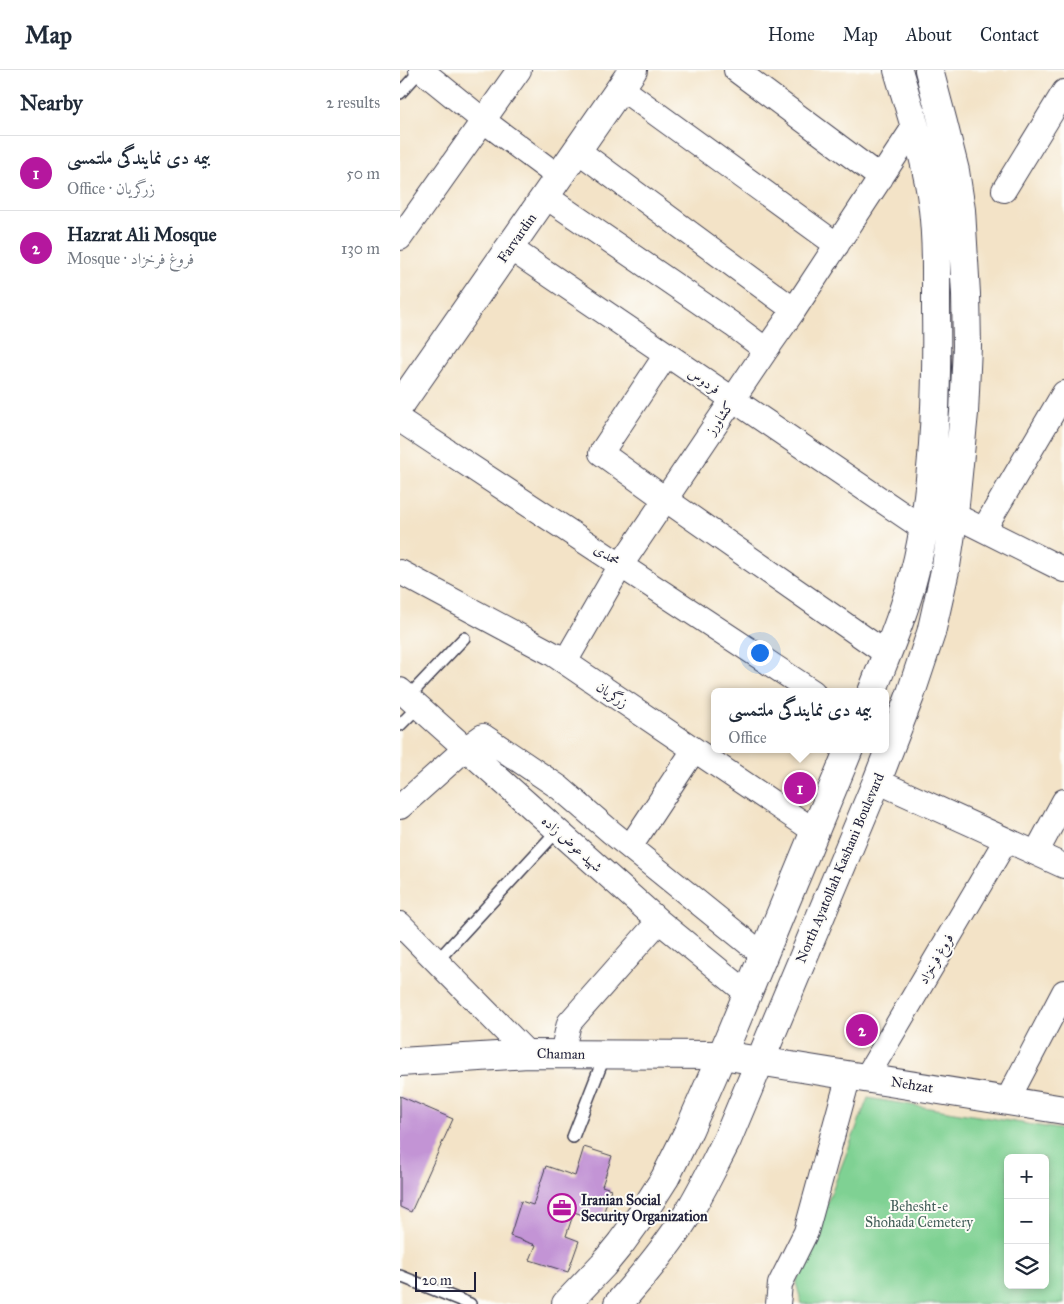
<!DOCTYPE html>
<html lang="en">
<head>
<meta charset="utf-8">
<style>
  :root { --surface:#fff; --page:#f2f2f3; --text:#1f2937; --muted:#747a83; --line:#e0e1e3; --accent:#b5179e }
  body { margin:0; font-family:"IM FELL Great Primer",Amiri,serif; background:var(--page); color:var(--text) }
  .controls { position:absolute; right:15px; bottom:15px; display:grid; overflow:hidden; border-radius:8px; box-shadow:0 2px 8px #0003 }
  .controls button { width:45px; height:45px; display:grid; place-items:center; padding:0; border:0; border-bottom:1px solid var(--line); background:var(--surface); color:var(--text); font:25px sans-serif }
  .scale { position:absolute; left:15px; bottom:12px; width:61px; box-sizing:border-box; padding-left:5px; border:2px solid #22223b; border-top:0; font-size:14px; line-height:18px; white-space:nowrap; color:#22223b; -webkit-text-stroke:4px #fdfcf7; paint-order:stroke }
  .you { position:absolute; left:359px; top:582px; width:18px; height:18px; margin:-12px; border:4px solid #fff; border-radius:50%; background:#1a73e8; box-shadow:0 0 0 8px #1a73e833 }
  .badge { display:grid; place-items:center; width:32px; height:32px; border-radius:50%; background:var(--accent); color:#fff; font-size:16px; font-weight:700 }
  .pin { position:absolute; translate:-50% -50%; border:2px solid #fff; box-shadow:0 1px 5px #0006 }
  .popup { position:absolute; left:311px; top:618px; width:178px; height:65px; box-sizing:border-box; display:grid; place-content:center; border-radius:8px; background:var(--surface); filter:drop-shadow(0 1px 4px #0005); font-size:16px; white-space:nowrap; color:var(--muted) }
  .popup b { font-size:19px; color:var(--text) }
  .popup::after { content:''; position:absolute; left:50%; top:100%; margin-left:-10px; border:10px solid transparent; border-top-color:var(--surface) }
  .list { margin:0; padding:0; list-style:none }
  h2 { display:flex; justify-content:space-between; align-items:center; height:65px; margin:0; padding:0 20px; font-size:21px }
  h2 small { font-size:16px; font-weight:400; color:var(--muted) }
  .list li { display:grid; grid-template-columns:32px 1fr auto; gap:15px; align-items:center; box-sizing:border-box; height:75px; padding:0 20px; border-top:1px solid var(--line) }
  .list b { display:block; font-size:19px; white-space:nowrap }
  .list p { margin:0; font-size:16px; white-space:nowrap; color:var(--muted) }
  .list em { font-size:16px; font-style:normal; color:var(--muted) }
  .icon { flex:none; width:28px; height:28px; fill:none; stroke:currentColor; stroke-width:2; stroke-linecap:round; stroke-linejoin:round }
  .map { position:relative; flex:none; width:664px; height:1234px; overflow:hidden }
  header { display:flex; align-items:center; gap:30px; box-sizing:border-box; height:70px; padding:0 25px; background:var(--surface); border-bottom:1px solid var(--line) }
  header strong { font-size:24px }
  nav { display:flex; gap:28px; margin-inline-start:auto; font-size:18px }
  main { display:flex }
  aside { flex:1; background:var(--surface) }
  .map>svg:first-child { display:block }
  .green { fill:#7fd193; stroke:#507a67; fill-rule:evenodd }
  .building { fill:#c394d5 }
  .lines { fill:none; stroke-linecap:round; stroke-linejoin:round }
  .service-casing { stroke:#413f50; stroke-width:14 }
  .minor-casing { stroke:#413f50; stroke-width:26 }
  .tertiary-casing { stroke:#413f50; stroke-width:30 }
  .secondary-casing { stroke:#413f50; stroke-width:30 }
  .service { stroke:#fff; stroke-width:11 }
  .minor { stroke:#fff; stroke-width:24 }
  .tertiary { stroke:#fff; stroke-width:28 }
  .secondary { stroke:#fff; stroke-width:28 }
  .labels { text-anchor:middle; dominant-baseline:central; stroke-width:4; stroke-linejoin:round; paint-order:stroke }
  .street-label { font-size:14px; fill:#22223b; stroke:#fdfcf7 }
  .poi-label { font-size:14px; font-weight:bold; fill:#22223b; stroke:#fdfcf7; text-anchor:start }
  .park-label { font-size:14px; fill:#435f5a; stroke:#fdfcf7 }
</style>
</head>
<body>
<header>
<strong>Map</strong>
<nav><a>Home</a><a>Map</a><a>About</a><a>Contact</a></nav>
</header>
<main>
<aside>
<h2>Nearby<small>2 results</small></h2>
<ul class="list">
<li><span class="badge">1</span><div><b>بیمه دی نمایندگی ملتمسی</b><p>Office · زرگریان</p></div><em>50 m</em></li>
<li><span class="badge">2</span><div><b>Hazrat Ali Mosque</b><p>Mosque · فروغ فرخزاد</p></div><em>130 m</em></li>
</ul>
</aside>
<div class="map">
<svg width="664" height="1234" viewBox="0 0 664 1234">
  <rect width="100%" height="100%" fill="#fdfcf7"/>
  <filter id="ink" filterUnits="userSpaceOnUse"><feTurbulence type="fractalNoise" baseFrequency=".02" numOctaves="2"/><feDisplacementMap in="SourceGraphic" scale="10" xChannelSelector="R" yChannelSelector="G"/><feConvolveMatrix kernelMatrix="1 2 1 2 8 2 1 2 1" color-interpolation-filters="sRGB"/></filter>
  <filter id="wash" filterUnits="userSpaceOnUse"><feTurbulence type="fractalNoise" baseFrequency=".0096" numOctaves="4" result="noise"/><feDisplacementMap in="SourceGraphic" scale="20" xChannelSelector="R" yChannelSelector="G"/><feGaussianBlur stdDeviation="1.12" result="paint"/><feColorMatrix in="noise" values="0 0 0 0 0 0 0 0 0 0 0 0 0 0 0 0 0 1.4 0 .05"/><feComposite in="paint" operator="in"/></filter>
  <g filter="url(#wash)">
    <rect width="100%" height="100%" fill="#f3e3c7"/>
    <path class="green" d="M468,1028L664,1060V1234H402L396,1213ZM608,1088H645V1215H608Z"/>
    <g id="blocks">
      <path class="building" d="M0,1026L53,1049L11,1142L0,1137Z
        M184,1077L212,1086L202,1116L211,1119L201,1151L174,1142L166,1166L179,1171L168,1202L130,1190L136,1175L110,1166L121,1131L133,1135L146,1096L175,1106Z"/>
    </g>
  </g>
  <g filter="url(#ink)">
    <use href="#blocks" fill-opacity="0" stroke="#413f50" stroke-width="1"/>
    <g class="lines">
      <defs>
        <path id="service" d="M0,23L21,0
          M8,627L64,568
          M0,655L18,637
          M37,891L157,761
          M173,1067L205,985
          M0,1206L70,1234"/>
        <path id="minor" d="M21,0L84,51L159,107
          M336,0L481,108
          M221,18L437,175
          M177,80L394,240
          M604,120L664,22
          M145,126L333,255L366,280
          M0,168L119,0
          M110,178L524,459
          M266,285L201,383L265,429L487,584
          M0,350L413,622
          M538,437L664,500
          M584,459L664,323
          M0,502L153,584L416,762
          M165,592L221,495L366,280L394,240L514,57
          M0,620L259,851L347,923
          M477,711L664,796
          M0,737L65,679L83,666L160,718L211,762L363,885
          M230,777L294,680
          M636,783L664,731
          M0,854L128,984
          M162,984L169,953L259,851
          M466,1008L606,770
          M607,1031L664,922
          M378,1234L380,1214L406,1162L449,1005"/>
        <path id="tertiary" d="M0,335L233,0
          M0,992L128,984L322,985L664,1040"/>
        <path id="secondary" d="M472,622C487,583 504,544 514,504C521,479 525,452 528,426C536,363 537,301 536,238C536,200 537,162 531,124C524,82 510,41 498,0
          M166,1234L203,1195L221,1173L242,1144L265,1108L289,1060L322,985L449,679
          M218,1234C243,1206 267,1177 287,1145C302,1121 314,1095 327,1070L477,711L510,626L531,563L546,496L554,444L564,343L567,276L566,224L561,140L555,101L543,53L529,0"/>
      </defs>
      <use href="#service" class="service-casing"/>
      <use href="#minor" class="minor-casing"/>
      <use href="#tertiary" class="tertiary-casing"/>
      <use href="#secondary" class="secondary-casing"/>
      <use href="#service" class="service"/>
      <use href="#minor" class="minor"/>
      <use href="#tertiary" class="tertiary"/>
      <use href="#secondary" class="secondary"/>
    </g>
  </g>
  <defs>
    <symbol id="office-ring" viewBox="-11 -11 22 22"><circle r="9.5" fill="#fdfcf7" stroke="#b5179e" stroke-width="1.5"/><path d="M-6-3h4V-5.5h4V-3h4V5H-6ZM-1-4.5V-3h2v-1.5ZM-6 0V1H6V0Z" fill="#b5179e"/></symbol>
  </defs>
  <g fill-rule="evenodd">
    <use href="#office-ring" x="146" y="1122" width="32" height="32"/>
  </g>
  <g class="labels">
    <g class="street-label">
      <text transform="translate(117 168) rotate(-55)">Farvardin</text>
      <text transform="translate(304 311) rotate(34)">فردوس</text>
      <text transform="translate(320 348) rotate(-56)">کشاورز</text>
      <text transform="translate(207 485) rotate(33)">محمدی</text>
      <text transform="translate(212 625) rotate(34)">زرگریان</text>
      <text transform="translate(172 774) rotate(42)">شهید عوض زاده</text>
      <text transform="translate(440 798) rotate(-67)">North Ayatollah Kashani Boulevard</text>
      <text transform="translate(536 889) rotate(-60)">فروغ فرخزاد</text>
      <text transform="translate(161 984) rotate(1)">Chaman</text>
      <text transform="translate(512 1015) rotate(9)">Nehzat</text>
    </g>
    <g class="poi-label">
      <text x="181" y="1130">Iranian Social<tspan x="181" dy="16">Security Organization</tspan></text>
    </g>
    <g class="park-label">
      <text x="519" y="1136">Behesht-e<tspan x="519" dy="16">Shohada Cemetery</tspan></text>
    </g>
  </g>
</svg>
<div class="controls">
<button>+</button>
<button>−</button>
<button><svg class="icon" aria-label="layers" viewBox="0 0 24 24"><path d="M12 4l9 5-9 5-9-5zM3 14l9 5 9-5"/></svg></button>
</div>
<div class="scale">20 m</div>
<div class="you"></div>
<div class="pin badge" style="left:400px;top:718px">1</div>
<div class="popup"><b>بیمه دی نمایندگی ملتمسی</b>Office</div>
<div class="pin badge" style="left:462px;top:960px">2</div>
</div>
</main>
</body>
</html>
